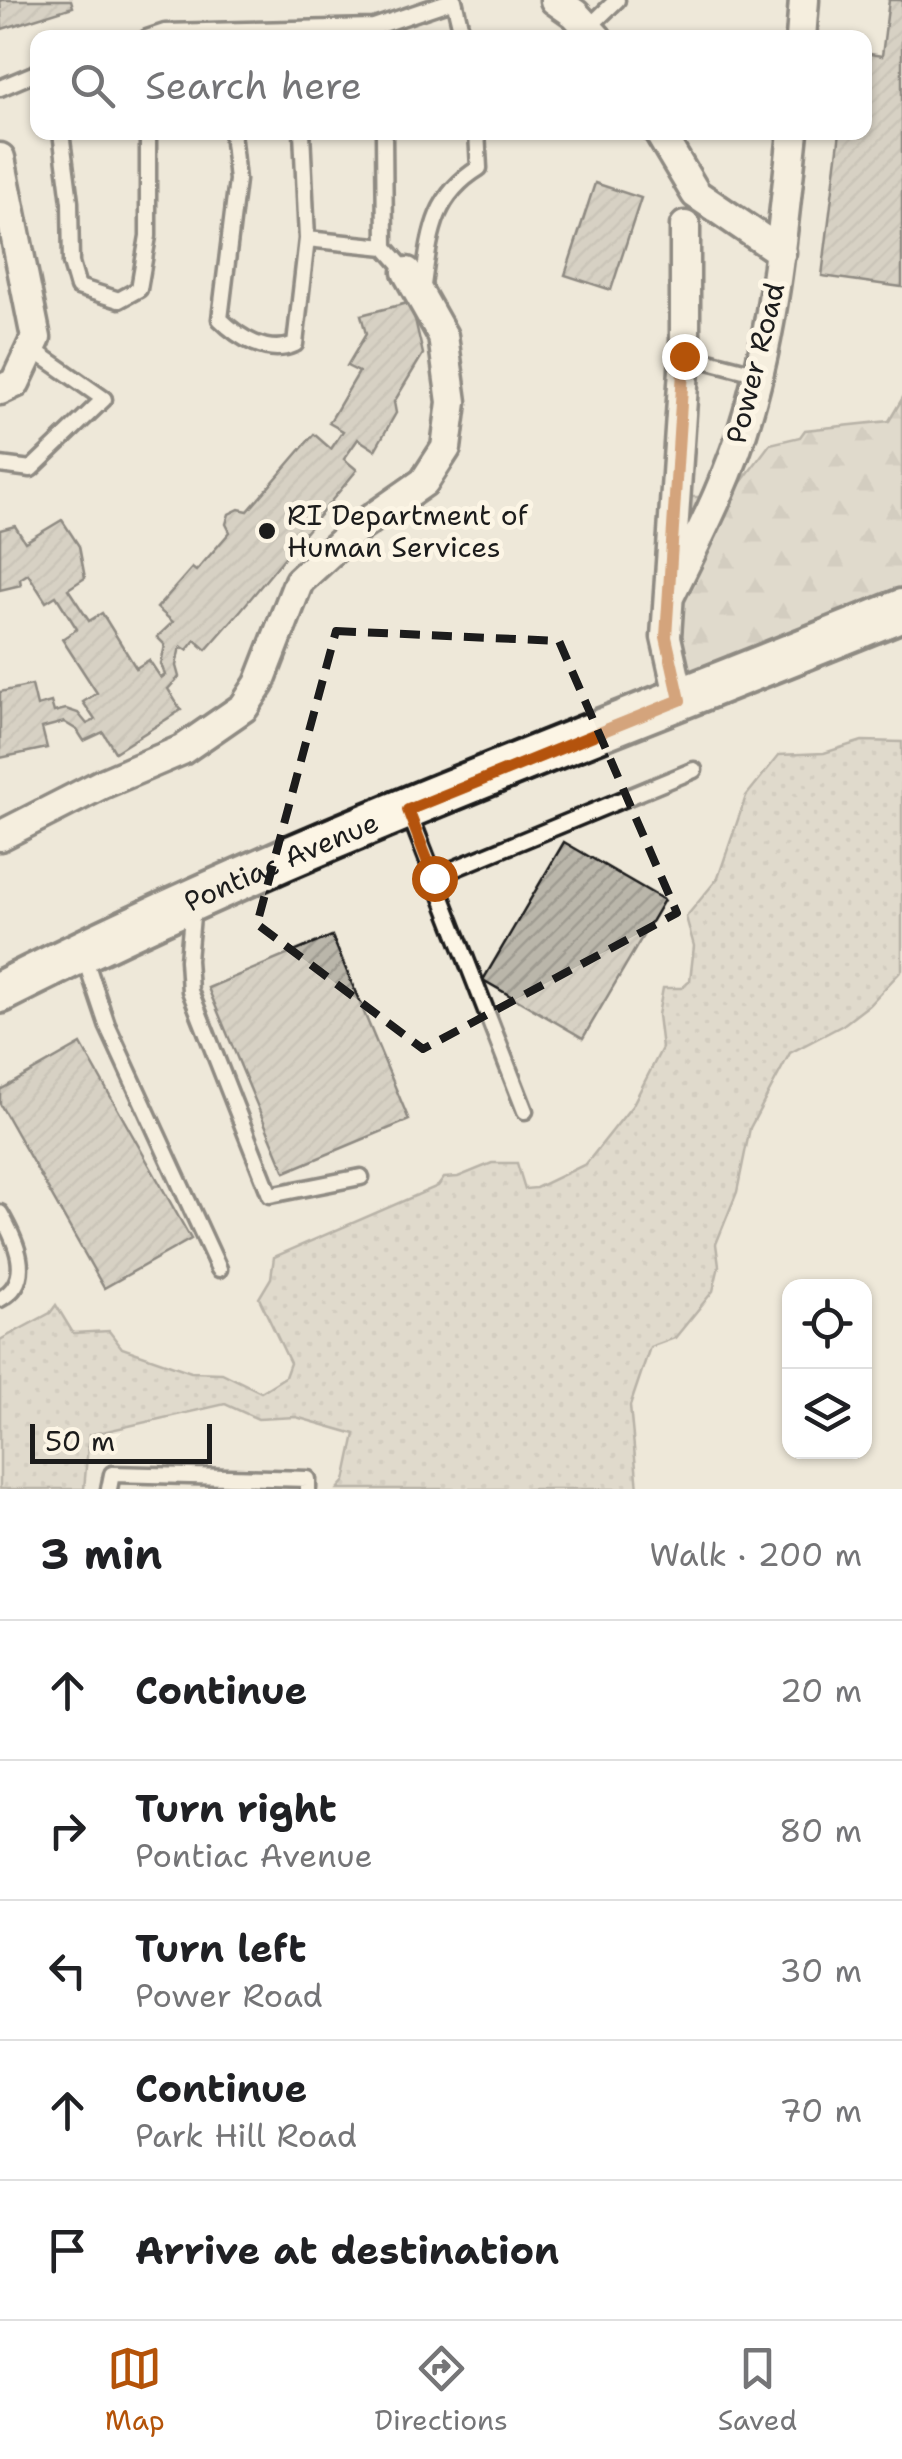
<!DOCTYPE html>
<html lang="en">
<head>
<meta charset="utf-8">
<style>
  :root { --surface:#fff; --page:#f2f2f2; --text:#202124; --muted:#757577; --line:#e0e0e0; --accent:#b45309 }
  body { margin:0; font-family:"Shantell Sans",sans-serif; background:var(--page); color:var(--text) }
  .controls { position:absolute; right:30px; bottom:30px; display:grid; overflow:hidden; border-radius:20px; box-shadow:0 2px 8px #0004 }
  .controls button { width:90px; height:90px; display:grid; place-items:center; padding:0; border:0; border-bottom:2px solid var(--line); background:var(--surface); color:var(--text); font:50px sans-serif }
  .scale { position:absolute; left:30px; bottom:25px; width:182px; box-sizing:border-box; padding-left:10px; border:5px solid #1c1c1c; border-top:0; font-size:28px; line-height:35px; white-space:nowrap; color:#1c1c1c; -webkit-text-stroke:8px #fcf5e5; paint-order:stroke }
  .stop { position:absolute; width:30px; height:30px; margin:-22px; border:8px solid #b45309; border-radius:50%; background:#fff }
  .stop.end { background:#b45309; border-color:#fff; box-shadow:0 2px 10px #0008 }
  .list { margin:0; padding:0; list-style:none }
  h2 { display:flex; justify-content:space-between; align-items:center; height:130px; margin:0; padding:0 40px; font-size:42px }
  h2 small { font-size:32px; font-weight:400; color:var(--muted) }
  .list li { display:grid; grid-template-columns:65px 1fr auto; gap:30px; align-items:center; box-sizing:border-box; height:140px; padding:0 40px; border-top:2px solid var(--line) }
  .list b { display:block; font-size:38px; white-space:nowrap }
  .list p { margin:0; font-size:32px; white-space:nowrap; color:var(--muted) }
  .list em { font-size:32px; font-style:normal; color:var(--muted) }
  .icon { flex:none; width:55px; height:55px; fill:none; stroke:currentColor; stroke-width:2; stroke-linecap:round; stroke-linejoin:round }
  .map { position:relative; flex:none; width:902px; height:1489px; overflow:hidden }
  .search { position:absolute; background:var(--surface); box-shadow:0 2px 8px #0004; left:30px; right:30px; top:30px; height:110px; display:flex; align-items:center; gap:25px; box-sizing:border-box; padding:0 35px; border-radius:20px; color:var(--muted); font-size:38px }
  .sheet { height:830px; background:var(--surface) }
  nav { display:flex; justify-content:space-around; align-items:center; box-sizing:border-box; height:140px; border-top:2px solid var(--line); background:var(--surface); font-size:28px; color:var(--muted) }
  nav a { display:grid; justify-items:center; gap:5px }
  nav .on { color:var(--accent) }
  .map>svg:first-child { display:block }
  .grass { fill:url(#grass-dots); stroke:#76736c; stroke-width:2.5 }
  .forest { fill:url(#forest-firs); stroke:#76736c; stroke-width:2.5 }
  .building { fill:url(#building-hatch); stroke:#1c1c1c; stroke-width:2.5 }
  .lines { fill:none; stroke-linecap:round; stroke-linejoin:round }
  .lane-casing { stroke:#1c1c1c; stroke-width:21 }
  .street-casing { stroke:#1c1c1c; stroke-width:35 }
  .secondary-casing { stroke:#1c1c1c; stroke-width:48 }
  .lane { stroke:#fcf5e5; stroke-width:14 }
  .street { stroke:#fcf5e5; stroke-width:28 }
  .secondary { stroke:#fcf5e5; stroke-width:40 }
  .route { stroke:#b45309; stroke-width:12 }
  .marked { fill:none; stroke:#1c1c1c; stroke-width:8; stroke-dasharray:20 12; stroke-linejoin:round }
  .poi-dot { fill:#1c1c1c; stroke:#fcf5e5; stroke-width:4 }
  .labels { text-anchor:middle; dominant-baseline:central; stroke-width:10; stroke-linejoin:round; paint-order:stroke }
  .street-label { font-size:28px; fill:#1c1c1c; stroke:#fcf5e5 }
  .poi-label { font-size:28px; fill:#1c1c1c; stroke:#fcf5e5; text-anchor:start }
</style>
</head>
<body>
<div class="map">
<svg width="902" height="1489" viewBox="0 0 902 1489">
  <defs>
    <pattern id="grass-dots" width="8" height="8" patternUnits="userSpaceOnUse" patternTransform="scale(2.5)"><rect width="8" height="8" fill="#cfcabd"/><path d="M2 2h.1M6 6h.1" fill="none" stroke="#b1ada2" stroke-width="1.8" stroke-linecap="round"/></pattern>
    <pattern id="forest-firs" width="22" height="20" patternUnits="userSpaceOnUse" patternTransform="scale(2.5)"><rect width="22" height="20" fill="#cfcabd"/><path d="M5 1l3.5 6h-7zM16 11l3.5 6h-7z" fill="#b1ada2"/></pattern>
    <pattern id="building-hatch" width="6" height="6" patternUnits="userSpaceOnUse" patternTransform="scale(2.5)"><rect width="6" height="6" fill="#bab6aa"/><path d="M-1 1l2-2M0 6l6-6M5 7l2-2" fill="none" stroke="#9f9c92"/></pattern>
  </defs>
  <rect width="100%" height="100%" fill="#eee8d9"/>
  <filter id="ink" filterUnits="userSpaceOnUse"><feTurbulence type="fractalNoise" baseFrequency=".01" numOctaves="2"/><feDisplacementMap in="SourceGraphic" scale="20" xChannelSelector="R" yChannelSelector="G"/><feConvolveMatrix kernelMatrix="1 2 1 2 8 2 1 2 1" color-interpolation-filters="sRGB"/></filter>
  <g filter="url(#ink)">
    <path class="grass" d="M862,741L902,742V970L869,1005L843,1025L790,1053L750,1128L737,1192L716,1244L719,1266L713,1291L675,1338L650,1347L630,1406L638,1489H338L345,1481L355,1434L296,1417L258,1419L225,1404L89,1435L84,1489H0V1340L50,1313L56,1305L73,1333L109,1331L122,1348L191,1372L222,1373L261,1392L285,1377L290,1363L259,1298L271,1278L274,1257L438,1186L444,1178L458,1177L492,1163H517L525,1189L536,1188L586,1164L632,1106L662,1048L658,1015L663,988H682L690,981L694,946L686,917L718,878L746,796L779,755L824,753Z"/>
    <path class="forest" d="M902,399V610L680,690L674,497H730L770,444L800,437L805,430L889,421Z"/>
    <path class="building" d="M0,0H71L73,7L2,29Z
      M889,0H902V287L822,276L840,132H864V53L882,56Z
      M595,183L641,198L611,290L565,275Z
      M411,302L423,354L394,402L396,413L375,450L358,439L344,459L357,470L241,610L206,650L195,640L187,650L182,647L179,651L176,666L179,677L168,689L181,710L115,752L103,732L84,741L77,730L64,722L42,728L47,748L0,758V692L32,685L37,706L51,702L54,712L66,709L78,713L87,724L95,720L83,702L97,693L62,639L77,629L56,596L46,602L28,574L20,579L21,585L0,590V530L15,526L25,542L62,520L79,546L85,578L68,589L89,621L102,613L136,668L149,660L161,678L165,675L161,664L165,645L157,637L173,622L157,608L192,568L196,571L230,532L226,524L229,514L239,509L248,511L314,434L331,449L343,431L329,423L359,372L347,366L366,334L361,315Z
      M564,842L664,900L583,1038L483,980Z
      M332,936L409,1120L285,1172L208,988Z
      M81,1044L191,1239L104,1288L0,1104V1090Z"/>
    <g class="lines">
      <defs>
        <path id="lane" d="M588,28L617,0
          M147,38L165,32L374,27L454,0L463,38
          M0,88L38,72
          M61,132L70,202L71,263L78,287L119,300L139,289L148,236V132
          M232,132L237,180L220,319C239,338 268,356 295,344L307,239
          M302,132L307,239L385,247L384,132
          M385,247L407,272
          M422,292C430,239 430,198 479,168L477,132
          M685,355L759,374
          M0,465L31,469L104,399L31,348
          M408,810L525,1111
          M434,877L694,770
          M193,905L188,960L190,991L270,1195L361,1177
          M84,956L107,1025L219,1269
          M0,1213C15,1239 36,1280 0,1299
          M109,1489L112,1474L308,1479V1489"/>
        <path id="street" d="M555,0L575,14L597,38
          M801,38L804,0
          M659,132L696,194L781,252
          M0,158L36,338L15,383L0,390
          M669,597C698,538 730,477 748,413C775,322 783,227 793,132
          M680,700L666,637L685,355V226
          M0,836L102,784L182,750L244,707L259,684L299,581L351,533L424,482L446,448L452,402L443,336L407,272"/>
        <g id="secondary">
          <path id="s1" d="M0,992C291,844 600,733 902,610"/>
        </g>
      </defs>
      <use href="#lane" class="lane-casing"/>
      <use href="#street" class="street-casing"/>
      <use href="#secondary" class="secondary-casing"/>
      <use href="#lane" class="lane"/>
      <use href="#street" class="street"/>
      <use href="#secondary" class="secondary"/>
    </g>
  </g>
  <g class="lines" filter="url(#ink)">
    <path class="route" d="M434,878L408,810L680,700L666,637L684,356"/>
  </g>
  <path d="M0 0H902V1489H0ZM336,631L559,641L677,913L423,1049L257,924Z" fill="#eee8d9" fill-opacity=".55" fill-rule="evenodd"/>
  <path class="marked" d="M336,631L559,641L677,913L423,1049L257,924Z"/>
  <circle class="poi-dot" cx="267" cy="531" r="10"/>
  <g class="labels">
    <g class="street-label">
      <text transform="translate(755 363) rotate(-76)">Power Road</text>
      <text stroke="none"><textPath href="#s1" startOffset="310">Pontiac Avenue</textPath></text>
    </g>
    <g class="poi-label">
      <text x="287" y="515">RI Department of<tspan x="287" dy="32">Human Services</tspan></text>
    </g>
  </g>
</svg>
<div class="controls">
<button><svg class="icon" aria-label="locate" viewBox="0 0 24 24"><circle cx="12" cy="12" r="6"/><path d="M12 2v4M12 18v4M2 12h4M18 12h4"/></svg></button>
<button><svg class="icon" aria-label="layers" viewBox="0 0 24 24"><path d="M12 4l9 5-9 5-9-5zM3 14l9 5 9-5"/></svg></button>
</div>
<div class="scale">50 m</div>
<div class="stop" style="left:434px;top:878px"></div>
<div class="stop end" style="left:684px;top:356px"></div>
<div class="search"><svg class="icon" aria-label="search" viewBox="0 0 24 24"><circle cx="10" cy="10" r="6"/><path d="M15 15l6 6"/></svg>Search here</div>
</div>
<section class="sheet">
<h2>3 min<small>Walk · 200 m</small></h2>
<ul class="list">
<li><svg class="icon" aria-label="ahead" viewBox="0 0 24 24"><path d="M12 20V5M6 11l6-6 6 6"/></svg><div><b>Continue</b></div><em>20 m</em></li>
<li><svg class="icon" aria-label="right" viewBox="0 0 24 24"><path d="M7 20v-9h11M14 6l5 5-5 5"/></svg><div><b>Turn right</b><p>Pontiac Avenue</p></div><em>80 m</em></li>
<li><svg class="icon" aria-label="left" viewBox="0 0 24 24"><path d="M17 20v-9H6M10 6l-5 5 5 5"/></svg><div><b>Turn left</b><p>Power Road</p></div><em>30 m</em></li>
<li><svg class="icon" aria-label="ahead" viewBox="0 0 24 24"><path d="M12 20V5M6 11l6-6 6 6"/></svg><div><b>Continue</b><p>Park Hill Road</p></div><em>70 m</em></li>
<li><svg class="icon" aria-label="arrive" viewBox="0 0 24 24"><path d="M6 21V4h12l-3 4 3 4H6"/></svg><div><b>Arrive at destination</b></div></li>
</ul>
</section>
<nav>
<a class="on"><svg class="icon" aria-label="map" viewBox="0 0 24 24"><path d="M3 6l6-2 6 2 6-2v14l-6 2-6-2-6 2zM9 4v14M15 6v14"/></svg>Map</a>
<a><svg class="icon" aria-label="directions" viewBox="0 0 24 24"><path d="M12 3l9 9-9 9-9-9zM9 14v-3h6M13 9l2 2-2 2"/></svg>Directions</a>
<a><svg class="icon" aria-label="saved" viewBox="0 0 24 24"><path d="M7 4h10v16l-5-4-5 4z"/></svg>Saved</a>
</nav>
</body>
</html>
